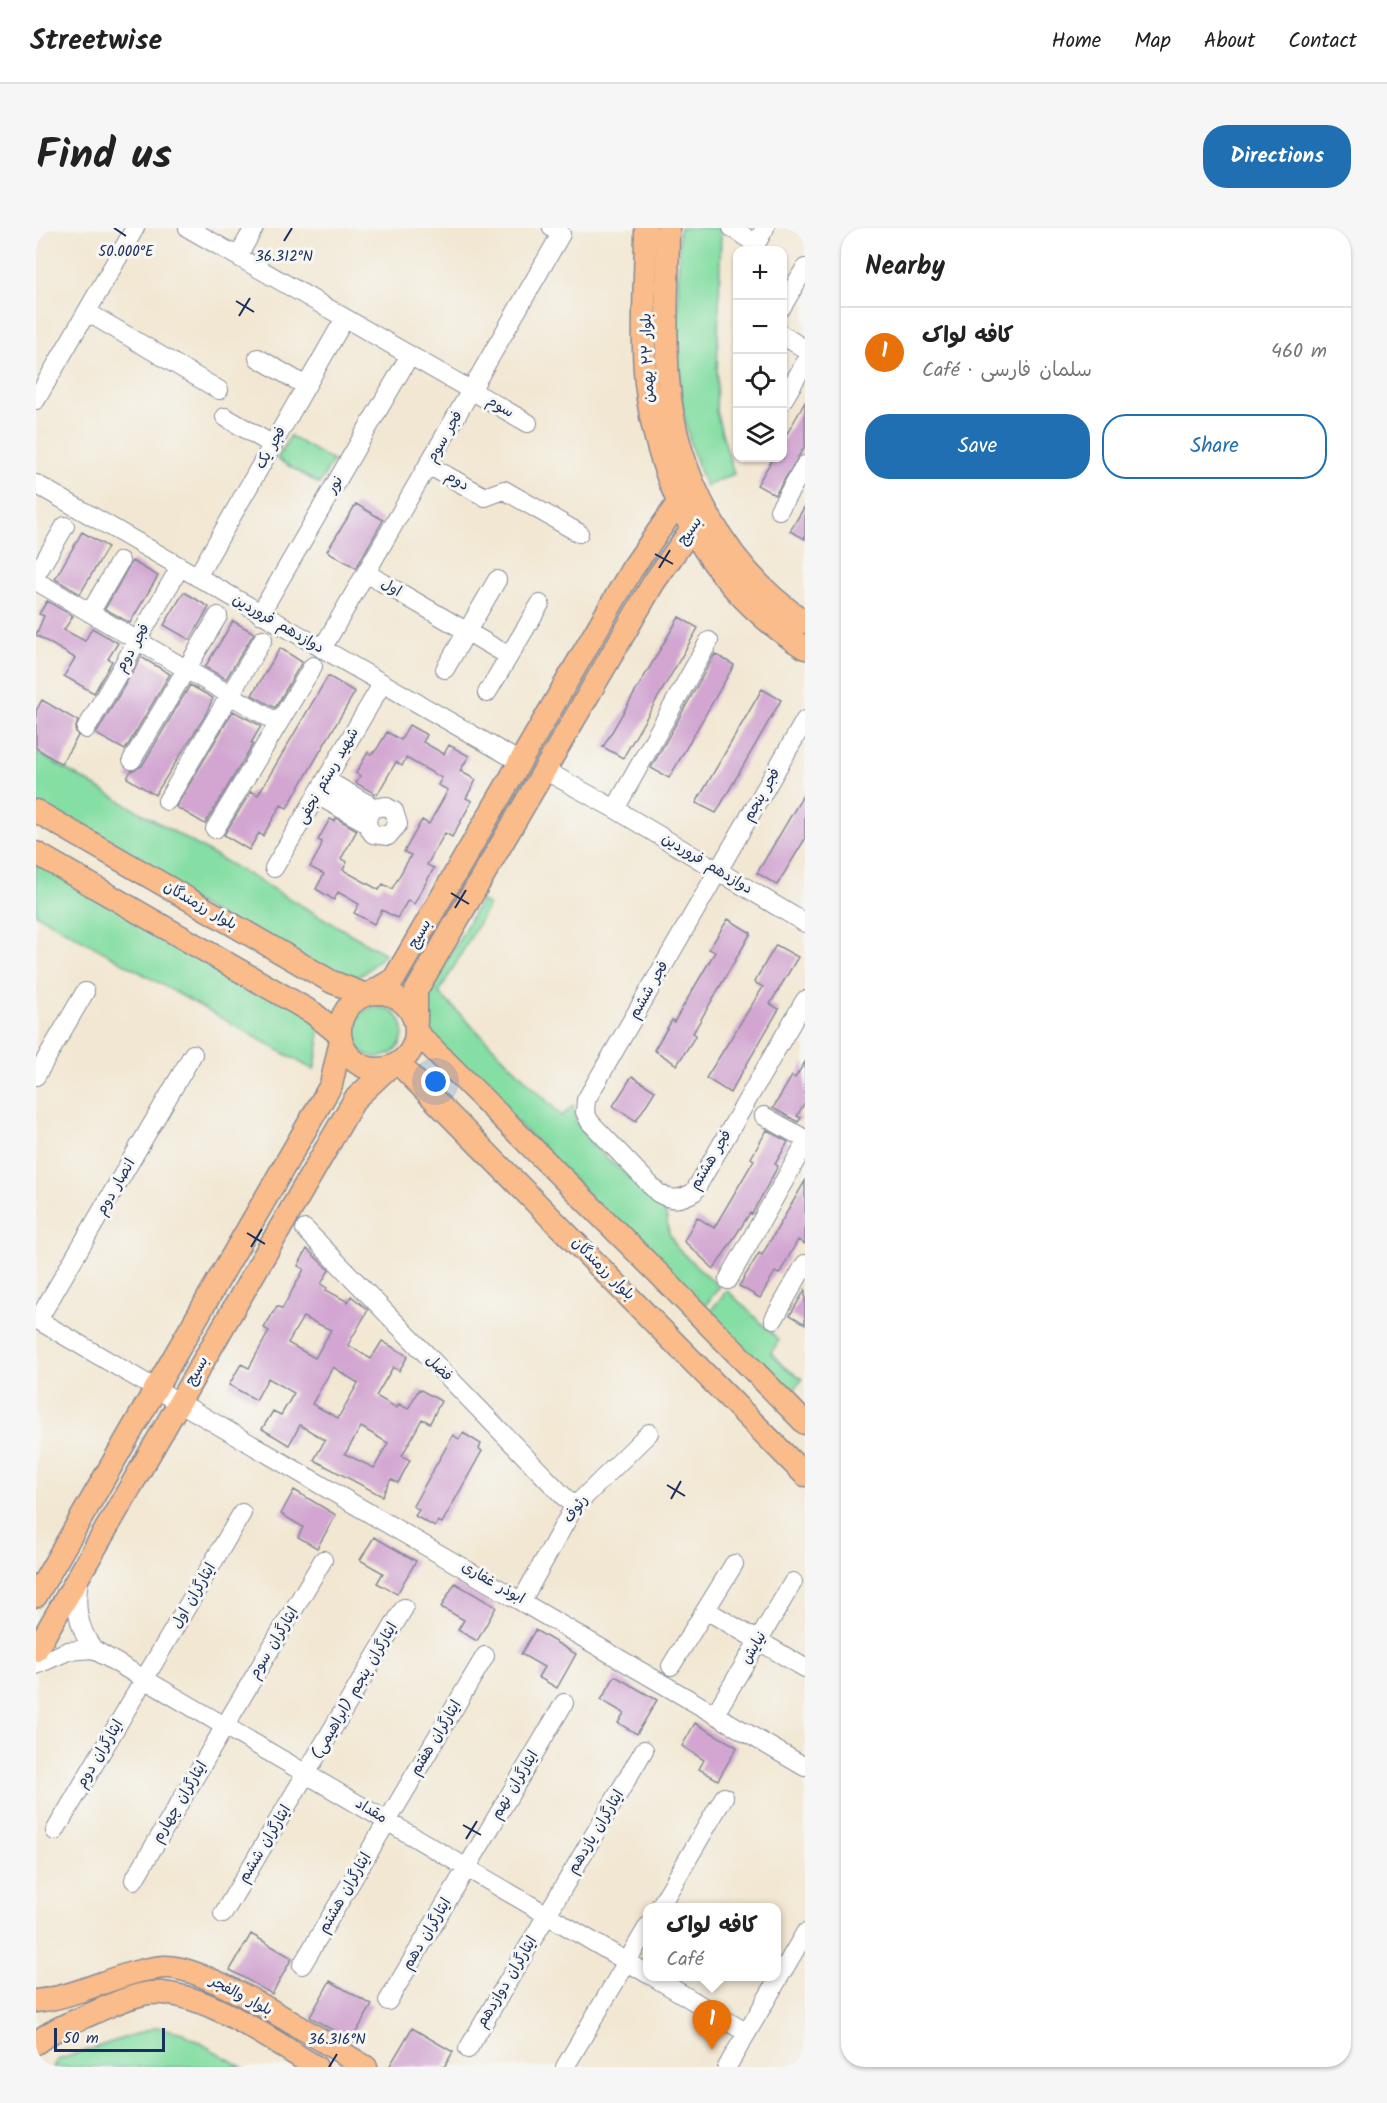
<!DOCTYPE html>
<html lang="en">
<head>
<meta charset="utf-8">
<style>
  :root { --surface:#fff; --page:#f6f6f6; --text:#222; --muted:#767676; --line:#e0e0e0; --accent:#1f6fb2 }
  body { margin:0; font-family:Kalam,"Playpen Sans Arabic",sans-serif; background:var(--page); color:var(--text) }
  .controls { position:absolute; right:18px; top:18px; display:grid; overflow:hidden; border-radius:12px; box-shadow:0 2px 4px #0004 }
  .controls button { width:54px; height:54px; display:grid; place-items:center; padding:0; border:0; border-bottom:2px solid var(--line); background:var(--surface); color:var(--text); font:30px sans-serif }
  .scale { position:absolute; left:18px; bottom:15px; width:111px; box-sizing:border-box; padding-left:6px; border:3px solid #1b2f5e; border-top:0; font-size:16px; line-height:21px; white-space:nowrap; color:#1b2f5e; -webkit-text-stroke:4px #f6f6f2; paint-order:stroke }
  .you { position:absolute; left:400px; top:854px; width:21px; height:21px; margin:-15px; border:4px solid #fff; border-radius:50%; background:#1a73e8; box-shadow:0 0 0 9px #1a73e833 }
  .badge { display:grid; place-items:center; width:39px; height:39px; border-radius:50%; background:var(--accent); color:#fff; font-size:20px; font-weight:700 }
  .pin { position:absolute; translate:-50% -50px; filter:drop-shadow(0 2px 3px #0008) }
  .pin::after { content:''; position:absolute; top:32px; width:21px; height:18px; background:inherit; clip-path:polygon(0 0,100% 0,50% 100%) }
  .popup { position:absolute; left:607px; top:1675px; width:138px; height:78px; box-sizing:border-box; display:grid; place-content:center; border-radius:12px; background:var(--surface); filter:drop-shadow(0 2px 4px #0005); font-size:20px; white-space:nowrap; color:var(--muted) }
  .popup b { font-size:22px; color:var(--text) }
  .popup::after { content:''; position:absolute; left:50%; top:100%; margin-left:-12px; border:12px solid transparent; border-top-color:var(--surface) }
  .list { margin:0; padding:0; list-style:none }
  h2 { display:flex; justify-content:space-between; align-items:center; height:78px; margin:0; padding:0 24px; font-size:26px }
  h2 small { font-size:20px; font-weight:400; color:var(--muted) }
  .list li { display:grid; grid-template-columns:39px 1fr auto; gap:18px; align-items:center; box-sizing:border-box; height:90px; padding:0 24px; border-top:2px solid var(--line) }
  .list b { display:block; font-size:22px; white-space:nowrap }
  .list p { margin:0; font-size:20px; white-space:nowrap; color:var(--muted) }
  .list em { font-size:20px; font-style:normal; color:var(--muted) }
  .actions { display:flex; gap:12px; padding:18px 24px }
  .actions a { flex:1; padding:14px 0; border:2px solid var(--accent); border-radius:24px; text-align:center; font-size:21px; color:var(--accent) }
  .actions .main { background:var(--accent); color:#fff }
  .icon { flex:none; width:33px; height:33px; fill:none; stroke:currentColor; stroke-width:2; stroke-linecap:round; stroke-linejoin:round }
  .map { position:relative; flex:none; width:769px; height:1839px; overflow:hidden; border-radius:24px }
  header { display:flex; align-items:center; gap:36px; box-sizing:border-box; height:84px; padding:0 30px; background:var(--surface); border-bottom:2px solid var(--line) }
  header strong { font-size:28px }
  nav { display:flex; gap:33px; margin-inline-start:auto; font-size:21px }
  .intro { display:flex; align-items:center; justify-content:space-between; box-sizing:border-box; height:144px; padding:0 36px }
  h1 { margin:0; font-size:42px }
  .button { padding:15px 27px; border-radius:24px; background:var(--accent); color:#fff; font-size:21px; font-weight:700 }
  main { display:flex; gap:36px; padding:0 36px }
  aside { flex:1; background:var(--surface); border-radius:24px; box-shadow:0 2px 4px #0004 }
  .map>svg:first-child { display:block }
  .green { fill:#85dea3; stroke:#508680; stroke-width:1.5 }
  .building { fill:#d2a6d1; fill-rule:evenodd }
  .lines { fill:none; stroke-linecap:round; stroke-linejoin:round }
  .minor-casing { stroke:#868b98; stroke-width:20 }
  .major-casing { stroke:#868b98; stroke-width:25 }
  .minor { stroke:#fff; stroke-width:18 }
  .major { stroke:#f9bc8a; stroke-width:22 }
  .ticks { fill:none; stroke:#1b2f5e; stroke-width:2 }
  .labels { text-anchor:middle; dominant-baseline:central; stroke-width:6; stroke-linejoin:round; paint-order:stroke }
  .street-label { font-size:15px; fill:#1b2f5e; stroke:#f6f6f2 }
  .ticks-label { font-size:15px; text-anchor:middle; fill:#1b2f5e; stroke:#f6f6f2; stroke-width:6; stroke-linejoin:round; paint-order:stroke }
</style>
</head>
<body>
<header>
<strong>Streetwise</strong>
<nav><a>Home</a><a>Map</a><a>About</a><a>Contact</a></nav>
</header>
<div class="intro"><h1>Find us</h1><a class="button">Directions</a></div>
<main>
<div class="map">
<svg width="769" height="1839" viewBox="0 0 769 1839">
  <rect width="100%" height="100%" fill="#f6f6f2"/>
  <filter id="ink" filterUnits="userSpaceOnUse"><feTurbulence type="fractalNoise" baseFrequency=".0167" numOctaves="2"/><feDisplacementMap in="SourceGraphic" scale="12" xChannelSelector="R" yChannelSelector="G"/><feConvolveMatrix kernelMatrix="1 2 1 2 8 2 1 2 1" color-interpolation-filters="sRGB"/></filter>
  <filter id="wash" filterUnits="userSpaceOnUse"><feTurbulence type="fractalNoise" baseFrequency=".008" numOctaves="4" result="noise"/><feDisplacementMap in="SourceGraphic" scale="24" xChannelSelector="R" yChannelSelector="G"/><feGaussianBlur stdDeviation="1.35" result="paint"/><feColorMatrix in="noise" values="0 0 0 0 0 0 0 0 0 0 0 0 0 0 0 0 0 1.4 0 .05"/><feComposite in="paint" operator="in"/></filter>
  <g filter="url(#wash)">
    <rect width="100%" height="100%" fill="#f2e7d2"/>
    <path class="green" d="M643,0H685L680,184L698,246L670,258C632,178 643,86 643,0Z
      M254,208L297,233L283,256L241,231Z
      M0,524L349,726L327,746L302,756L0,583Z
      M0,633L282,790L283,817L278,842L0,686Z
      M444,673L452,676L449,684L403,765L526,888L537,877L541,896L558,919L629,980L633,1005L642,1021L683,1059L666,1082L389,801L391,770Z
      M317 804a25 25 0 1 1 50 0a25 25 0 1 1-50 0Z
      M691,1062L743,1112L735,1125L748,1139L767,1151L752,1168L672,1086Z
      M121,1799L147,1805L206,1839H17L21,1832Z"/>
    <g id="blocks">
      <path class="building" d="M769,174V218L739,267L721,257L737,230H747V213Z
        M320,276L347,292L320,340L291,323Z
        M769,278V311L754,303Z
        M46,304L72,319L44,366L19,351Z
        M96,333L122,348L94,395L69,381Z
        M148,364L173,379L154,412L128,397Z
        M11,373L37,388L28,402L49,413L56,400L82,415L72,431L76,433L58,465L28,448L39,430L0,407L8,388L3,386Z
        M643,389L662,400L587,530L567,519Z
        M197,393L218,405L190,451L169,439Z
        M244,420L266,434L239,480L216,467Z
        M679,426L698,437L633,550L615,540Z
        M105,429L134,446L89,522L60,506Z
        M292,448L319,464L251,580L245,577L227,608L223,605L213,622L188,607L215,563L222,567Z
        M154,457L177,470L169,488L119,567L91,550L95,543L106,538Z
        M726,461L745,472L680,585L660,575Z
        M6,472L42,493L39,502L42,508L25,536L0,520V483Z
        M197,483L225,498L215,515L217,516L169,596L140,579Z
        M373,497L391,507L387,514L408,526L413,517L433,528L424,543L440,552L430,570L436,573L416,609L409,605L391,637L398,640L378,676L372,672L361,690L346,682L338,696L318,685L323,676L302,664L298,672L280,661L288,646L274,639L284,621L286,614L282,612L294,591L298,593L300,590L321,602L305,631L311,634L307,642L343,662L347,656L356,661L375,627L368,624L386,592L393,596L412,562L402,557L406,550L370,530L366,538L360,534L341,567L320,555L324,548L320,545L332,524L335,526L341,521L351,504L365,512Z
        M769,564V611L741,657L721,645Z
        M692,691L715,705L657,805L660,807L641,837L618,822L636,792L638,794L679,724L673,721Z
        M740,717L762,729L734,776L743,781L694,865L670,850L727,759L718,754Z
        M769,834V874L761,888L765,890L762,894L737,880L756,848L759,850Z
        M596,848L619,863L600,893L577,878Z
        M731,902L752,914L739,936L742,938L716,986L714,985L678,1041L648,1013L661,989L678,1000L718,932L715,930Z
        M769,953V1016L762,1012L743,1046L739,1044L724,1070L703,1058L723,1025L726,1027Z
        M271,1021L293,1042L285,1056L291,1060L290,1062L312,1074L315,1068L332,1082L312,1117L335,1131L346,1113L372,1128L363,1143L357,1139L340,1168L361,1180L363,1176L372,1181L383,1161L405,1173L394,1195L386,1191L366,1228L374,1232L362,1255L355,1251L346,1268L278,1232L289,1212L264,1197L253,1217L226,1201L237,1183L245,1187L258,1165L232,1150L220,1172L193,1157L205,1136L213,1140L233,1103L228,1100L241,1078L246,1081L268,1041L262,1038ZM267,1089L295,1102L279,1130L252,1115ZM297,1139L322,1155L302,1190L276,1176ZM325,1199L352,1215L338,1240L309,1226Z
        M769,1062V1096L754,1087Z
        M427,1205L445,1216L443,1221L446,1223L406,1295L402,1293L399,1299L379,1288L383,1282L377,1278L417,1207L423,1211Z
        M258,1262L300,1287L281,1320L262,1309L267,1299L245,1286Z
        M338,1309L380,1333L361,1366L341,1355L347,1345L324,1332Z
        M419,1355L460,1379L441,1413L422,1402L428,1392L405,1379Z
        M499,1402L540,1426L521,1460L502,1449L508,1439L485,1426Z
        M579,1448L621,1472L601,1506L582,1495L588,1485L565,1472Z
        M659,1495L701,1519L682,1552L663,1541L668,1532L646,1518Z
        M215,1706L256,1730L236,1766L194,1742Z
        M294,1753L336,1777L315,1813L274,1789Z
        M376,1800L417,1824L408,1839H353Z"/>
    </g>
  </g>
  <g filter="url(#ink)">
    <use href="#blocks" fill-opacity="0" stroke="#868b98" stroke-width="1.5"/>
    <g class="lines">
      <defs>
        <path id="minor" d="M152,0L492,195
          M696,0L720,16L729,0
          M202,28L218,0
          M746,79L769,40
          M51,84L183,162
          M746,107L769,121
          M222,130L270,158
          M0,172L99,0
          M746,174L769,135
          M189,189L237,217
          M392,237L449,269L468,262L543,305
          M0,256L484,534
          M743,282L769,237
          M330,345L473,428
          M0,347L29,298
          M161,349L309,90
          M0,353L242,495
          M54,385L84,333
          M224,386L374,127
          M286,421L525,6L516,0
          M409,441L461,352
          M451,465L504,376
          M769,492L550,872L549,884L554,894L622,965C636,973 644,972 658,964L769,772
          M50,501L144,339
          M96,532L182,388
          M510,543L579,581L769,695
          M290,552L339,580L349,578L358,583L362,596L352,608L337,606C329,597 329,587 339,580
          M281,567L331,595
          M131,573L227,411
          M579,581L673,413
          M179,601L277,438
          M238,640L346,456
          M0,848L49,764
          M728,888L769,911
          M269,1001L538,1279
          M692,1052L769,916
          M0,1091L769,1539
          M738,1091L769,1036
          M2,1092L157,826
          M43,1351C39,1377 41,1398 57,1421L612,1746
          M486,1372L538,1279L613,1205
          M670,1382L769,1440
          M0,1437L32,1423L57,1421
          M635,1438L698,1336
          M679,1486L757,1354
          M19,1603L206,1285
          M98,1652L287,1332
          M623,1680L688,1569
          M187,1686L368,1380
          M266,1737L449,1428
          M616,1748L711,1805
          M352,1773L528,1475
          M432,1821L608,1522
          M529,1839L612,1698
          M691,1839L769,1705"/>
        <path id="major" d="M610,0C610,51 605,105 610,155C622,263 676,362 769,420
          M632,0C632,50 628,101 632,151C639,246 689,341 769,394
          M0,583L296,754L330,767
          M0,625L277,785L304,807
          M304 803a38 38 0 1 1 76 0a38 38 0 1 1-76 0Z
          M333,766L358,751L596,341L642,275L669,282L618,354L380,763V794
          M381,805L623,1046L769,1195
          M363,836L769,1247
          M0,1368L295,857L305,812
          M0,1422L319,871L351,841
          M0,1773C44,1769 85,1742 129,1739C171,1737 288,1815 330,1839
          M0,1815C17,1801 37,1794 57,1785C75,1777 94,1768 113,1765C165,1760 236,1813 280,1839"/>
      </defs>
      <use href="#minor" class="minor-casing"/>
      <use href="#major" class="major-casing"/>
      <use href="#minor" class="minor"/>
      <use href="#major" class="major"/>
    </g>
  </g>
  <path class="ticks" d="M78,0L90,8M248,13L256,0M200,73L218,84M203,88L214,70M619,326L637,336M623,340L634,322M415,665L433,676M419,680L430,662M211,1005L229,1016M215,1019L226,1001M631,1257L649,1268M635,1271L645,1253M427,1597L445,1607M430,1611L441,1593M293,1839L301,1826"/>
  <g class="labels">
    <g class="street-label">
      <text transform="translate(612 130) rotate(-92)">بلوار ۲۲ بهمن</text>
      <text transform="translate(464 179) rotate(30)">سوم</text>
      <text transform="translate(409 209) rotate(-60)">فجر سوم</text>
      <text transform="translate(235 220) rotate(-60)">فجر یک</text>
      <text transform="translate(421 253) rotate(30)">دوم</text>
      <text transform="translate(299 257) rotate(-60)">نور</text>
      <text transform="translate(654 303) rotate(-54)">بسیج</text>
      <text transform="translate(355 360) rotate(30)">اول</text>
      <text transform="translate(242 396) rotate(30)">دوازدهم فروردین</text>
      <text transform="translate(97 420) rotate(-60)">فجر دوم</text>
      <text transform="translate(292 548) rotate(-60)">شهید رستم نجفی</text>
      <text transform="translate(726 567) rotate(-60)">فجر پنجم</text>
      <text transform="translate(671 636) rotate(31)">دوازدهم فروردین</text>
      <text transform="translate(164 678) rotate(30)">بلوار رزمندگان</text>
      <text transform="translate(384 706) rotate(-60)">بسیج</text>
      <text transform="translate(613 762) rotate(-60)">فجر ششم</text>
      <text transform="translate(675 932) rotate(-59)">فجر هشتم</text>
      <text transform="translate(80 959) rotate(-60)">انصار دوم</text>
      <text transform="translate(567 1041) rotate(45)">بلوار رزمندگان</text>
      <text transform="translate(403 1140) rotate(46)">فضل</text>
      <text transform="translate(161 1143) rotate(-60)">بسیج</text>
      <text transform="translate(540 1281) rotate(-53)">رئوف</text>
      <text transform="translate(457 1355) rotate(30)">ابوذر غفاری</text>
      <text transform="translate(158 1368) rotate(-60)">ایثارگران اول</text>
      <text transform="translate(238 1415) rotate(-59)">ایثارگران سوم</text>
      <text transform="translate(718 1420) rotate(-59)">نیایش</text>
      <text transform="translate(319 1463) rotate(-60)">ایثارگران پنجم (ابراهیمی)</text>
      <text transform="translate(400 1510) rotate(-59)">ایثارگران هفتم</text>
      <text transform="translate(64 1526) rotate(-59)">ایثارگران دوم</text>
      <text transform="translate(479 1557) rotate(-59)">ایثارگران نهم</text>
      <text transform="translate(144 1574) rotate(-59)">ایثارگران چهارم</text>
      <text transform="translate(335 1583) rotate(31)">مقداد</text>
      <text transform="translate(560 1604) rotate(-59)">ایثارگران یازدهم</text>
      <text transform="translate(229 1616) rotate(-59)">ایثارگران ششم</text>
      <text transform="translate(309 1665) rotate(-60)">ایثارگران هشتم</text>
      <text transform="translate(391 1706) rotate(-59)">ایثارگران دهم</text>
      <text transform="translate(471 1754) rotate(-59)">ایثارگران دوازدهم</text>
      <text transform="translate(205 1768) rotate(28)">بلوار والفجر</text>
    </g>
  </g>
  <g class="ticks-label">
    <text x="90" y="28">50.000°E</text>
    <text x="248" y="33">36.312°N</text>
    <text x="301" y="1816">36.316°N</text>
  </g>
</svg>
<div class="controls">
<button>+</button>
<button>−</button>
<button><svg class="icon" aria-label="locate" viewBox="0 0 24 24"><circle cx="12" cy="12" r="6"/><path d="M12 2v4M12 18v4M2 12h4M18 12h4"/></svg></button>
<button><svg class="icon" aria-label="layers" viewBox="0 0 24 24"><path d="M12 4l9 5-9 5-9-5zM3 14l9 5 9-5"/></svg></button>
</div>
<div class="scale">50 m</div>
<div class="you"></div>
<div class="pin badge" style="left:676px;top:1822px;background:#e8710a">1</div>
<div class="popup"><b>کافه لواک</b>Café</div>
</div>
<aside>
<h2>Nearby<small></small></h2>
<ul class="list">
<li><span class="badge" style="background:#e8710a">1</span><div><b>کافه لواک</b><p>Café · سلمان فارسی</p></div><em>460 m</em></li>
</ul>
<div class="actions"><a class="main">Save</a><a>Share</a></div>
</aside>
</main>
</body>
</html>
